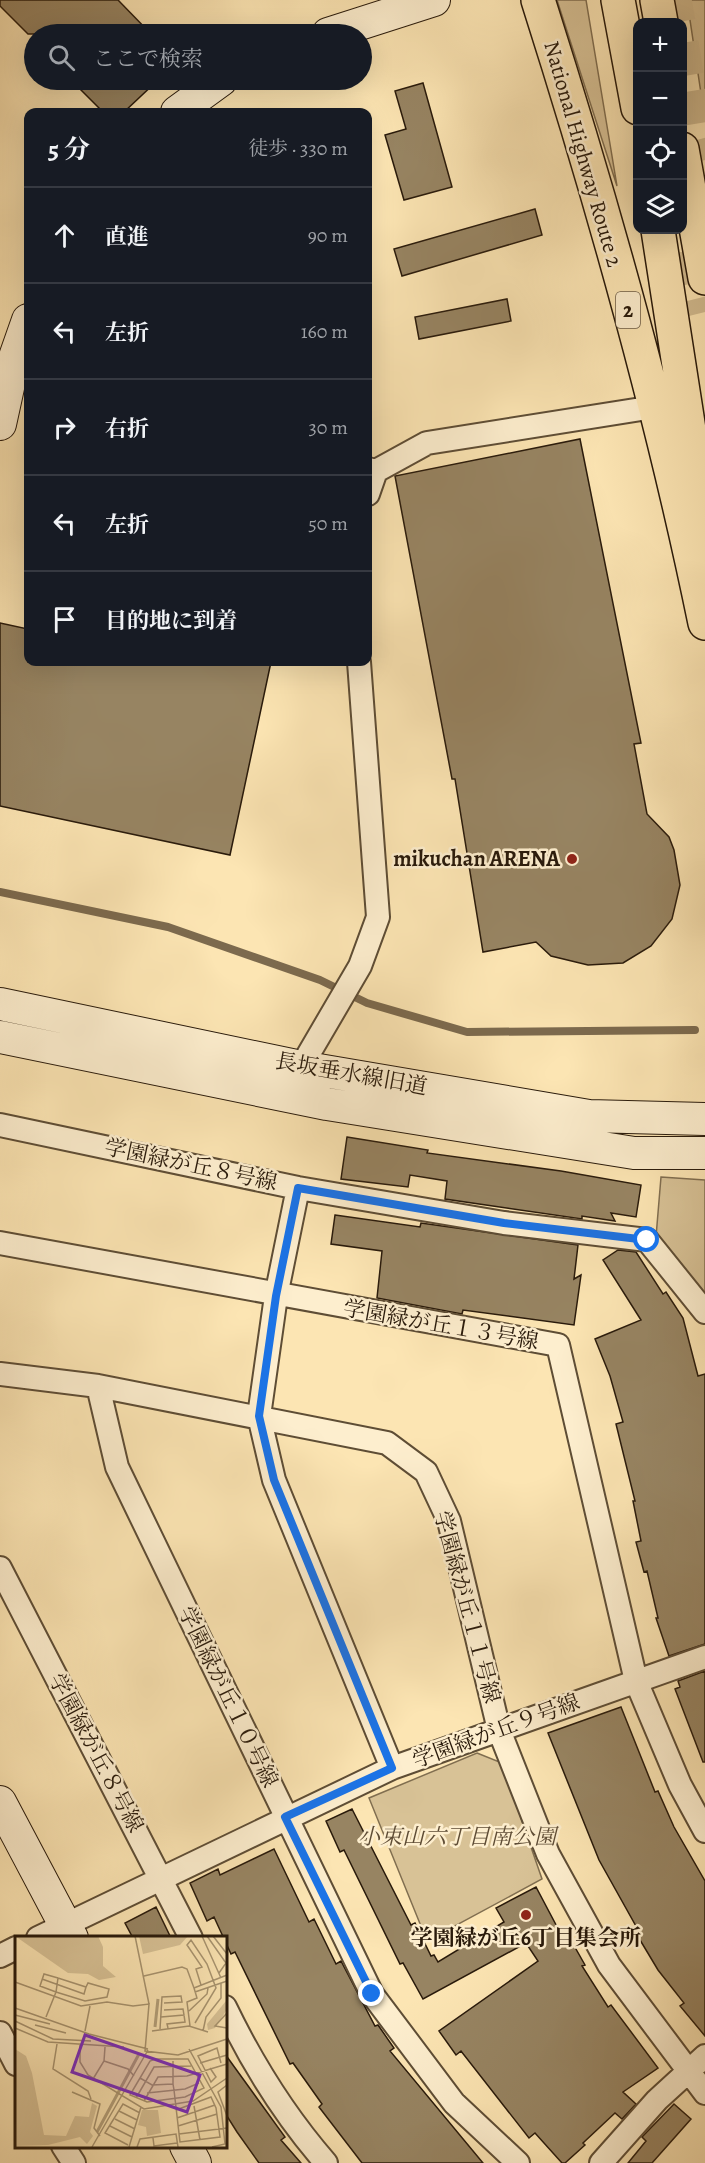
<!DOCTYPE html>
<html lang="ja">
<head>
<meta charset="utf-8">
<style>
  :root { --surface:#171b24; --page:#242831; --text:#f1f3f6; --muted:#9ea1a6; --line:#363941 }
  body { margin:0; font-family:Alegreya,"Noto Serif JP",serif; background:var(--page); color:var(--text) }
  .controls { position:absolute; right:18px; top:18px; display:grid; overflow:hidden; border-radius:12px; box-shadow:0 6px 24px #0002 }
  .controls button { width:54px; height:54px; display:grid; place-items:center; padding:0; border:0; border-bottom:2px solid var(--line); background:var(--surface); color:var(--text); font:30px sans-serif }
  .stop { position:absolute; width:18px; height:18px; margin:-14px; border:4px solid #1a73e8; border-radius:50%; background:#fff }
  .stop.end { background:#1a73e8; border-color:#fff; box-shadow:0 2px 6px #0008 }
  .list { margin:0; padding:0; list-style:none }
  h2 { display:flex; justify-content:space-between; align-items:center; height:78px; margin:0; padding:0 24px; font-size:26px }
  h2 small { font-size:20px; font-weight:400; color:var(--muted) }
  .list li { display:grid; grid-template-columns:39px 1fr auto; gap:18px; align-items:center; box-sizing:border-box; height:96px; padding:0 24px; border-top:2px solid var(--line) }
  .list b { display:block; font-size:22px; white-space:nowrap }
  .list em { font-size:20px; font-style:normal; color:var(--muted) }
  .icon { flex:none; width:33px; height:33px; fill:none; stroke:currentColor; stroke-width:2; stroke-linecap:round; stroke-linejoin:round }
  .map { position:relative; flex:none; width:705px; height:2163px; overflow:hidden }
  .search { position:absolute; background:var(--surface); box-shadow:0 6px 24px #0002; left:24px; top:24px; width:348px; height:66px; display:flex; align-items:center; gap:15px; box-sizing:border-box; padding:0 21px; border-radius:33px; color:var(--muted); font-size:22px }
  .panel { position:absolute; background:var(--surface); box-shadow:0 6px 24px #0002; left:24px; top:108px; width:348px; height:558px; border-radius:12px }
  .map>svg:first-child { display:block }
  .green { fill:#d8c296; stroke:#806e50; stroke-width:1.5 }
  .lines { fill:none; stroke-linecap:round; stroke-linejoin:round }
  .stream { stroke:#7c6a4e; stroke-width:8 }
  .building { fill:#978462; stroke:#291a0b; stroke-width:1.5 }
  .highway-tunnel { stroke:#d2bc91; stroke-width:33; stroke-dasharray:33 16; stroke-linecap:butt }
  .street-casing { stroke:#5e4d35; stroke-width:26 }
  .secondary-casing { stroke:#291a0b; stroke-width:34 }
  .highway-casing { stroke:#291a0b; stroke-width:36 }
  .street { stroke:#fdeece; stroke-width:22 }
  .secondary { stroke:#fdeece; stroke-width:32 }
  .highway { stroke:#fce5b3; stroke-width:33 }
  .route { stroke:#1a73e8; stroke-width:8 }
  .poi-dot { fill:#8f2418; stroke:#fdeece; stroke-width:2 }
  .labels { text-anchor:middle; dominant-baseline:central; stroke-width:5; stroke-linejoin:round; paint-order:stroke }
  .shield { fill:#fdeece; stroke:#695a46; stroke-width:1.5 }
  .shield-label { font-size:21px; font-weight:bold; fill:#291a0b }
  .street-label { font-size:22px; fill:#291a0b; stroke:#fdeece }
  .poi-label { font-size:22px; font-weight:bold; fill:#291a0b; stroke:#fdeece; text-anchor:end }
  .park-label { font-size:22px; font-style:italic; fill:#5e4c35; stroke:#fdeece }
  .inset-river { fill:none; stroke:#b4a07a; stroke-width:3 }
  .inset-road { fill:none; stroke:#a89470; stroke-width:1.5 }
  .view { fill:#7b2cbf; fill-opacity:0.15; stroke:#7b2cbf; stroke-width:3 }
  .inset-edge { fill:none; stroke:#291a0b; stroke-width:3 }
</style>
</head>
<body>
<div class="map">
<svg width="705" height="2163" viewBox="0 0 705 2163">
  <rect width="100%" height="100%" fill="#fce5b3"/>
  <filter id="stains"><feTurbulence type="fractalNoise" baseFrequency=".00333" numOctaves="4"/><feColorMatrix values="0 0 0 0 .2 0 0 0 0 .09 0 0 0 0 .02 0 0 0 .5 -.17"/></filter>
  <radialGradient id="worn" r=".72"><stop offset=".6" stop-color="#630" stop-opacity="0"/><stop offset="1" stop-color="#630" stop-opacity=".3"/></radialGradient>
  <path class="green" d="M557,0H586L617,186Z
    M687,0H705V120Z
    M661,1177L705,1180V1297L656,1237Z
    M477,1753L502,1763L542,1879L427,1941L369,1798Z"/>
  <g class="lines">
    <path class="stream" d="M0,892L168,927L320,980L367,1003L467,1032L695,1030"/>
  </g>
  <path class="building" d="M0,0H118L151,34H28L0,6Z
    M71,80H158L124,112H103Z
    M423,83L452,187L404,200L385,135L406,129L395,91Z
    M535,209L542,235L402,276L394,249Z
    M507,299L511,321L419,339L415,317Z
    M580,439L641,743L634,744L647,814L669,837L674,850L680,885L672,919L651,946L623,963L588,965L551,956L536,942L483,952L455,779H452L395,476Z
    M0,623L28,629V662H271L230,855L0,806Z
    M347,1137L428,1150L427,1153L561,1171L641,1185L636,1217L611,1213L615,1221L582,1216V1219L445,1199L447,1181L410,1175L408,1187L341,1179Z
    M335,1215L420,1227L421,1223L578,1245L574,1279L581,1275L574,1325L463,1310L462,1314L377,1298L382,1251L331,1244Z
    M618,1250L636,1252L663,1294L666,1292L683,1318L698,1376L705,1374V1644L669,1656L656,1618H658L647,1571L644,1572L636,1542L641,1541L633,1501H635L616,1424L623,1422L610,1376L595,1339L641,1320L603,1260Z
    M705,1671V1762H703L675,1689L680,1687L678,1681Z
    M621,1707L655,1792L658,1791L674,1827L705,1881V2036L680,2006L684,2003L658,1970L634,1930L637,1928L599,1860L548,1733Z
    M352,1809L411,1925L415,1923L431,1956L434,1955L438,1962L504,1922L496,1908L536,1887L563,1938L568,1935L585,1965L582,1966L608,2007L611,2005L658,2068L623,2092L636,2104L622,2119L615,2113L583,2143L585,2145L565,2163H562L535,2133L529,2138L461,2051L456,2055L439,2031L538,1961L526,1943L423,1999L403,1963L400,1964L344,1850L340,1852L326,1821Z
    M274,1849L309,1922L314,1919L336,1964L341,1961L375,2026L378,2025L394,2048L390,2051L483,2163H362L319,2107L322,2104L293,2063L290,2064L235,1952L231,1954L214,1917L207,1921L190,1883L218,1869L220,1875Z
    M156,1907L171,1938H133L125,1923Z
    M225,2054L285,2137L281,2140L301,2163H259L237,2132L225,2113Z
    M674,2104L691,2119L652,2163H628L646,2141L642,2137Z"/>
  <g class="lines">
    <path class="highway-tunnel" d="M675,0L679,22
      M682,43L696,127L705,160
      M689,250L705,312"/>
    <defs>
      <path id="street" d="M368,469L376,471L427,443L654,407
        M368,494L376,471
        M301,1067L360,966L378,917L359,662
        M0,1125L298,1188L504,1223L647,1240L705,1312
        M298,1188L276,1296L259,1416L274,1480L392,1768
        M0,1243L558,1345L636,1681L680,1785L705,1831
        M0,1374L98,1386L387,1443L426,1472L449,1521L499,1730L548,1854L609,1965L705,2093
        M98,1386L117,1467L372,1994L454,2103L518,2163
        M0,1568L191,1938
        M38,1938L392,1768L705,1657
        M0,1956L16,1948
        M225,2007C252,2063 285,2116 326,2163
        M0,2033L16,2064
        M63,2146L74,2163
        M601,2163L657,2100L705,2056"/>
      <path id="secondary" d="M328,34L434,0
        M177,112L221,80
        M0,424L14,360L28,320
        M0,1004L301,1067L589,1116L705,1119
        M0,1037L327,1104L634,1153H705
        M0,1802L72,1938
        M186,2146L195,2163"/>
      <path id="highway" d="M538,0C603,204 662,413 705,623
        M618,0L638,108
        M657,0L661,22
        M682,149L705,278
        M658,230L705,533"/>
    </defs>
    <use href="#street" class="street-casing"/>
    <use href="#secondary" class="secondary-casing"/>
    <use href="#highway" class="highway-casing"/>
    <use href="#street" class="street"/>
    <use href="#secondary" class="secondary"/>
    <use href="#highway" class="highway"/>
  </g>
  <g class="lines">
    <path class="route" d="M372,1994L285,1817L392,1768L274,1480L259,1416L276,1296L298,1188L504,1223L647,1240"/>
  </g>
  <g class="poi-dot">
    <circle cx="572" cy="859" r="6"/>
    <circle cx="526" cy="1915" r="6"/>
  </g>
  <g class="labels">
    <rect class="shield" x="616" y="292" width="24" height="36" rx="4.5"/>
    <g class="shield-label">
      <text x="628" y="310">2</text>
    </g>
    <g class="street-label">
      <text transform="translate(583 154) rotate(74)">National Highway Route 2</text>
      <text transform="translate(351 1074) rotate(10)">長坂垂水線旧道</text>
      <text transform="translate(191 1165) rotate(12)">学園緑が丘８号線</text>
      <text transform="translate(441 1325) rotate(10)">学園緑が丘１３号線</text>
      <text transform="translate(467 1607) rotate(75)">学園緑が丘１１号線</text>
      <text transform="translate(228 1697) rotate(64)">学園緑が丘１０号線</text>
      <text transform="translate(496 1731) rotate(-20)">学園緑が丘９号線</text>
      <text transform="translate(96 1753) rotate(62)">学園緑が丘８号線</text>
    </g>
    <g class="poi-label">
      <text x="560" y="859">mikuchan ARENA</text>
      <text x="526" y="1938" text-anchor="middle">学園緑が丘6丁目集会所</text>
    </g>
    <g class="park-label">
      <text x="457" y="1837">小束山六丁目南公園</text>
    </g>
  </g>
  <g transform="translate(15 1936)">
    <rect width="212" height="212" fill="#fce5b3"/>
    <path d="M0,0H83L88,11V30L101,41L84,44L73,38L53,37ZM124,0H173L165,9L128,18ZM211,65V75L200,92L193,94L192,88ZM0,113L11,120L17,137L29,199L51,200L60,180L74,181L77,167L82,170L75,196L78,200L72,208L65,201L33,209L0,210ZM127,174H143L146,197L132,200L131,191L123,189Z" fill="#d8c296"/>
    <path class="inset-river" d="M140,91L143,63M82,196L124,118"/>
    <path class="inset-road" d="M120,0L134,68M187,0L206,42M192,0L211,27L204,37M198,0L212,18M129,40L167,31L172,33L179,52L212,39M27,43L69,58L71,51M0,46L66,70L92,66L118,70L134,68L130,115L163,119L212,103M180,56L212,45M0,72L74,98L133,113M174,75L192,58L193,52M212,77L200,90L212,92M0,79L35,88M31,81L41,56L43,42L71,51L73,47L94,53L92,61L70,65L41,56L25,50L29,38L43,42M146,81L169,79L168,73L149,74M0,85L38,103L76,105M180,87L201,52L192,28L176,4L172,9L187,31L181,33L186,49M20,89L51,97M175,90L172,66L182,62L179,52M0,92L33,106L109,111M153,92L152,88L170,86L169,79M145,93L147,61L166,60L167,66L149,67M70,95L75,70M137,95L174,90L193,96M188,95L191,81L206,62V47M42,108L38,133L73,155L76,163M65,108V126L73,139L129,173L178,165L212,142M174,113L206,171L210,208L197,211M140,123H173L189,152L170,161L132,166L115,159L135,125ZM89,125L113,133L119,140M158,125V148L159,154L165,206L205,201L201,172L196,161L161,174M185,127L212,119M195,132L201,141L196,146L183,120L202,112L206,127M125,142L137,149L158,148M78,143L89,125L90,111M212,149L203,156L212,180M57,156L85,168L79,192L85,200M132,157L170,153L184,147M121,162L139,131L176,130M129,165L143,141L172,140L212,128M179,170L185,204M104,175L122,184M162,182L200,169M100,183L120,193M95,190L117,201M163,190L202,178M164,198L212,192M138,202L139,210L162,207M113,209L90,197L108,168L125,177M77,211L133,114M114,211L126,171M122,211L125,203L161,198L163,211"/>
    <path class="view" d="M70,99L185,139L172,176L57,136Z"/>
    <rect width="212" height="212" class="inset-edge"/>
  </g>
  <rect width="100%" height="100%" filter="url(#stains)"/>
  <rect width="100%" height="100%" fill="url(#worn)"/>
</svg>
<div class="controls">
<button>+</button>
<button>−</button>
<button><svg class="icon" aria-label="locate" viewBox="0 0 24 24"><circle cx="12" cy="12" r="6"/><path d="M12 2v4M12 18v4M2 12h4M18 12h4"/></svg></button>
<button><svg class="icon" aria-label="layers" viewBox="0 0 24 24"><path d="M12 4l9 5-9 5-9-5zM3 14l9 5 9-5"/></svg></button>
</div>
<div class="stop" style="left:647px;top:1240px"></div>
<div class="stop end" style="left:372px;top:1994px"></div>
<div class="search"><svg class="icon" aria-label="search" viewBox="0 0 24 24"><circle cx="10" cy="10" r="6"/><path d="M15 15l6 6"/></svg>ここで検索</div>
<section class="panel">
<h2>5 分<small>徒歩 · 330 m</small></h2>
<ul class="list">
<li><svg class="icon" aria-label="ahead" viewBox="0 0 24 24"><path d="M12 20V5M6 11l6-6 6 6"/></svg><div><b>直進</b></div><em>90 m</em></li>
<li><svg class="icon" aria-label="left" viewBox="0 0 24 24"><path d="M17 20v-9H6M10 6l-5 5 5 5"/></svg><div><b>左折</b></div><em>160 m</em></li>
<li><svg class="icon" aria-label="right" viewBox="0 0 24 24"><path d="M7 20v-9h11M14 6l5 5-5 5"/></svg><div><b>右折</b></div><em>30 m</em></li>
<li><svg class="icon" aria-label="left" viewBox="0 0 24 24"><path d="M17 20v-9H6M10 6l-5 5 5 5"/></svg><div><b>左折</b></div><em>50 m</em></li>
<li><svg class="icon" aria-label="arrive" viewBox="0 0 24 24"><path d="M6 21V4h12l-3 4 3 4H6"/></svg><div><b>目的地に到着</b></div></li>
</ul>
</section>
</div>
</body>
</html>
